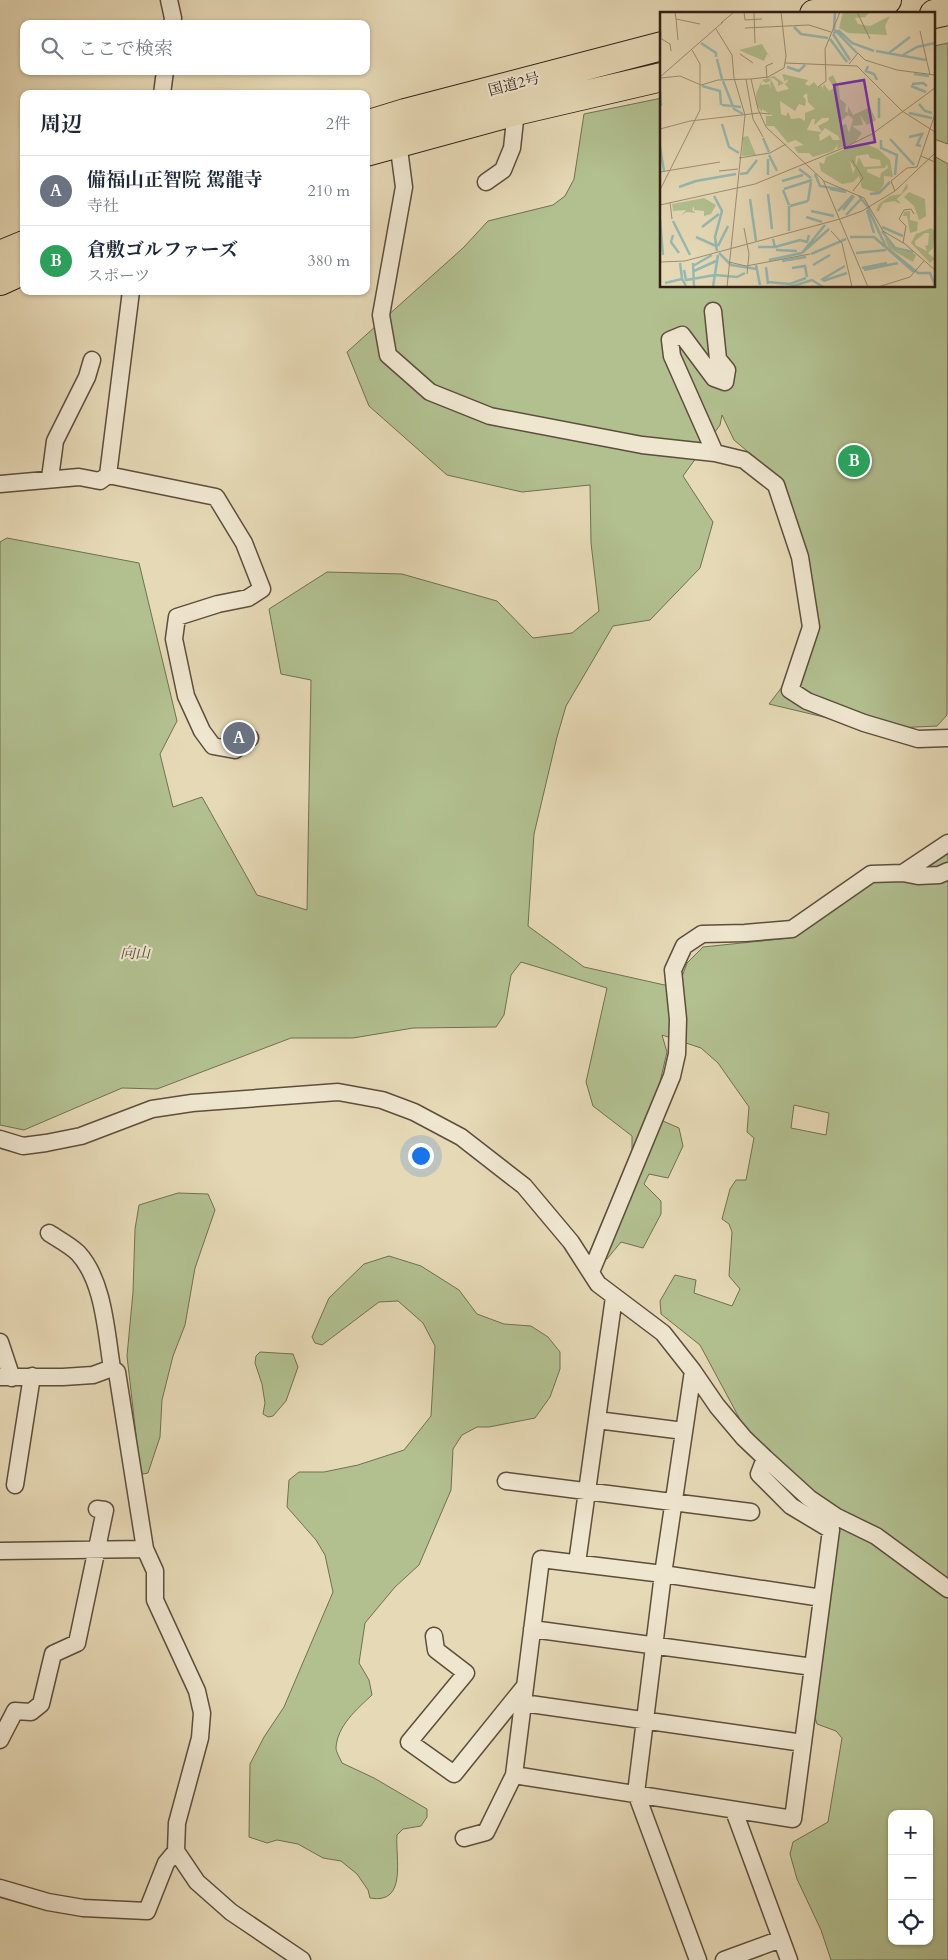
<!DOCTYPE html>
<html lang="ja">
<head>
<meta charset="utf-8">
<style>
  :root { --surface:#fff; --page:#f6f6f7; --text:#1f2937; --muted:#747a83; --line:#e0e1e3; --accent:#8f2418 }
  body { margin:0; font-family:Cardo,"Noto Serif JP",serif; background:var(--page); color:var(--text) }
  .controls { position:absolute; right:15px; bottom:15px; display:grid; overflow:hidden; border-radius:10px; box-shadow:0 1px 4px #0004 }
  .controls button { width:45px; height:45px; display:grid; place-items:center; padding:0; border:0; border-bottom:1px solid var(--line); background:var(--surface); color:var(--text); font:25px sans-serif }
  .you { position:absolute; left:420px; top:1155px; width:18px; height:18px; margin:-12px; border:4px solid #fff; border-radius:50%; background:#1a73e8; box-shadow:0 0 0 8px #1a73e833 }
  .badge { display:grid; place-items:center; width:32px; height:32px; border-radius:50%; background:var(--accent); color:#fff; font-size:16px; font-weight:700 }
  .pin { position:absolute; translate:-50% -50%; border:2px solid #fff; box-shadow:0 1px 5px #0006 }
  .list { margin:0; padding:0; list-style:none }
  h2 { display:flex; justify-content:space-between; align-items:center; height:65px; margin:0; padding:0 20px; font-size:21px }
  h2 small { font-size:16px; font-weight:400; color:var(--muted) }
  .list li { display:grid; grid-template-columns:32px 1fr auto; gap:15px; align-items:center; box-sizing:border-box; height:70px; padding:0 20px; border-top:1px solid var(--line) }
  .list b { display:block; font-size:19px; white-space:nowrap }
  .list p { margin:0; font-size:16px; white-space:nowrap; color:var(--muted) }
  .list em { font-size:16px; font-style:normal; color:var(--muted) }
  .icon { flex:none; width:28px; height:28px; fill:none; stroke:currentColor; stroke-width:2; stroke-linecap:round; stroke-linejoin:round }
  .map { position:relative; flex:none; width:948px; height:1960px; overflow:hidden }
  .search { position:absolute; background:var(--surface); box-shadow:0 1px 4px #0004; left:20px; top:20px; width:350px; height:55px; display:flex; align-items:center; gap:12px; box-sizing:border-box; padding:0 18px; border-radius:10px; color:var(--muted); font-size:19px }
  .panel { position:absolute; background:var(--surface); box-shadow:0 1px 4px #0004; left:20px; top:90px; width:350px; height:205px; border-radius:10px }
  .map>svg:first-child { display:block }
  .green { fill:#b2c090; stroke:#707052; fill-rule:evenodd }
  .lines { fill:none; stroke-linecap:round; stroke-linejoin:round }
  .street-casing { stroke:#5d4e3c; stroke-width:19 }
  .highway-casing { stroke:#2f1f14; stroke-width:30 }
  .street { stroke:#efe6d0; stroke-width:16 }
  .highway { stroke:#e6d9b6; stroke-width:28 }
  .labels { text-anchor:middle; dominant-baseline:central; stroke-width:4; stroke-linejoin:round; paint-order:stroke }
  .street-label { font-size:15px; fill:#2f1f14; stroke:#efe6d0 }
  .park-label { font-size:15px; font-style:italic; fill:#564f39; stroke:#efe6d0 }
  .inset-river { fill:none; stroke:#97b9b3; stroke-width:2.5 }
  .inset-road { fill:none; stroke:#9d8f75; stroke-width:1 }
  .view { fill:#7b2cbf; fill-opacity:0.15; stroke:#7b2cbf; stroke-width:2.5 }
  .inset-edge { fill:none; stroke:#2f1f14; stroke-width:2.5 }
</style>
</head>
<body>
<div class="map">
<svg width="948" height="1960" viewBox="0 0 948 1960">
  <rect width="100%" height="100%" fill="#e6d9b6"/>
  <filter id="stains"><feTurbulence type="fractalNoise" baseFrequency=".004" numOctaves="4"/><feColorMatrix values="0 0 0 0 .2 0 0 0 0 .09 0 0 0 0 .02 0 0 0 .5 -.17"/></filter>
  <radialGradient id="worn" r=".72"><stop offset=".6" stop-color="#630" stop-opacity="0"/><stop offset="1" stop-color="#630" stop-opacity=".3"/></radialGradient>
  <path class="green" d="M948,43V144L934,139V46Z
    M662,98V286H934V156L948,164L947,715L937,726L874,729L769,704L806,656L817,629L785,483L734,440L722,415L720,425L683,476L713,522L700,568L650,620L613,626L566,706L557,737L534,834L528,926L584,967L678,988L687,963L703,947L790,938L872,880L948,848V1960H831L821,1930L797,1879L790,1854L793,1842L828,1822L842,1738L836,1731L817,1724L814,1714L837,1512L750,1438L700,1345L661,1314L660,1301L675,1275L696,1280L694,1293L732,1306L740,1289L729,1276L732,1232L729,1224L722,1219L730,1189L736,1180H746L754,1138L747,1132L749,1107L718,1063L701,1048L662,1035L667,1052L656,1099L663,1121L679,1128L683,1146L668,1178L649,1174L644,1184L661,1201V1214L643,1248L621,1242L607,1259H599L594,1256L591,1249L632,1150V1136L593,1106L586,1082L607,988L521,962L511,975L504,1015L496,1027L413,1028L353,1038H291L157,1089L122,1088L24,1130L0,1125V542L7,538L139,563L177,721L160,754L173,807L202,797L257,895L307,910L311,680L281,674L269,609L327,572L402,574L497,601L533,638L572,633L599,611L591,543L590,485L522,492L447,475L369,406L347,352L463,248L488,221L553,205L565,196L574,179L584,114ZM794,1105L829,1113L826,1135L791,1128ZM892,1814H929V1941H892Z
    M178,1193L208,1194L215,1210L195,1268L185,1325L173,1356L162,1400L160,1437L148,1473L143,1474L140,1470L127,1356L133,1292L135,1229L139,1205Z
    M389,1256L421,1266L459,1290L477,1314L504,1324L531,1326L548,1337L560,1352V1369L550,1397L535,1418L489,1427H477L462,1435L453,1449L451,1490L419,1565L395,1587L365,1623L359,1663L369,1680L372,1695C357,1709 337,1726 336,1748C336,1752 340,1758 342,1763L374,1778L427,1809V1817L421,1826L403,1829L397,1835C395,1857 408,1905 370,1898L368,1890L357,1874L341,1861L323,1858L298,1844L277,1840L267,1843L249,1837L250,1764L264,1737L284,1707L333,1592L325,1555L316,1540L287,1507L289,1480L299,1472H324L358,1465L404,1450L431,1416L435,1346L423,1323L398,1301L379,1302L322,1345L315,1343L312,1337L329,1298L364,1264Z
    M260,1352L293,1354L298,1367L286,1401L273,1416L268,1417L263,1414L265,1403L262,1384L255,1363L256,1356Z"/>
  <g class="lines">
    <defs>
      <path id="street" d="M169,0L173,18L172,24
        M162,94L165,71
        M398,142L404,187L381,315L388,355L430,392L490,416L642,445L715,453L672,356L670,340L682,335L714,378L725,382L727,370L718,359L713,311
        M486,182L503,170L512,148L516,111
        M715,453L744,460L776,485L800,557L811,627L790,690L807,701L864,723L918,739L948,738
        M108,475L131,291
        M50,478L55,441L87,377L92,360
        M0,484L79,477L100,481L108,475L216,497L244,543L262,589L248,598L218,604L177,617L174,639L186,696L202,731L213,746L235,750L250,738
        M903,873L948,843
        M0,1139L23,1146L46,1143L81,1136L152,1109L192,1103L338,1092L382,1100L414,1112L461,1137L524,1186L571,1242L598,1284L663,1333L693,1371L717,1406L744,1438L765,1458L809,1498L837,1517L876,1536L948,1589
        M49,1233C58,1239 70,1245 78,1253C104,1281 106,1332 112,1368
        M591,1272L672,1076L677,1054L678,1019L673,970L684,946L702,934L745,933L792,929L871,874L903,873L918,876L939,875L948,871
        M0,1342L12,1378
        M693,1371L663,1574L636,1793L698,1960
        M0,1377H63L93,1375L112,1368L117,1372L145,1549L155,1571V1600L197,1691L202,1713L200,1738L177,1823L176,1851L166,1863L147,1911L83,1908L48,1902L0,1888
        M597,1420L684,1431
        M765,1458L759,1474L791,1506L831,1530L793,1819L514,1775L541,1559L663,1574L822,1598
        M506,1481L751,1512
        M15,1485L32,1376
        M0,1551L145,1549
        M577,1563L614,1297
        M532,1629L813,1667
        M434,1636L436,1650L466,1673L409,1742L454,1774L525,1686
        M523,1703L803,1743
        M0,1740L15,1711L31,1712L41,1704L53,1654L77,1643L105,1510L97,1509
        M734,1811L789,1960
        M464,1838L486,1832L514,1775
        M176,1851L197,1882L231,1912L302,1960
        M724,1960L781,1939"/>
      <path id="highway" d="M814,14L887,0
        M934,14L948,11
        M366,125L405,113L662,46
        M366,152L516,111L662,77
        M0,255L24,245
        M0,281L24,270"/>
    </defs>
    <use href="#street" class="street-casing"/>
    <use href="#highway" class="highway-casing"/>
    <use href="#street" class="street"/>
    <use href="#highway" class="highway"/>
  </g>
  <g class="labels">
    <g class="street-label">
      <text transform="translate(514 84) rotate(-15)">国道2号</text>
    </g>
    <g class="park-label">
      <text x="135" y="953">向山</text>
    </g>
  </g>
  <g transform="translate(660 12)">
    <rect width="275" height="275" fill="#e6d9b6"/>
    <path d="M183,0H210L205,5L195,6L198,12L210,14L230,4L225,14L227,23L188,21L179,16ZM102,32L110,46L107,42L104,49L79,38ZM122,62L148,68L145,72L149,74L154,70L158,75L162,74V78L164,72L169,79L174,76L168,66L173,63L179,76L180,87L186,92L185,99L188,101V94L193,103L210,95L216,108L207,113L200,103L203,113L192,114L202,121L195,130L177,137L178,132L173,139L153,145L149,141H138L134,135L144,133L135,128L128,131L114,114H106V104H113L102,97V100L97,94L96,82L102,68L114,64L125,72L128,69L127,67L125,70ZM108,66H113L118,70V74L124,71L129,77L117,80L112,69L110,70L111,77L109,72L101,73L102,68L106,71L112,68ZM147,81L148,90L155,97L145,101V109L140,106L131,107L128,100L126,104L121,102L120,89L135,99L139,92L145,94L146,88L143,84ZM188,103L193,107L189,121L186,112L180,114L179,111ZM162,106H169L168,109L158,114L162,120L147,118L152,107H155L154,113ZM165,116L178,124L180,128H173L170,123L160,129L159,123ZM88,124L96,143L82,144L83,125ZM208,133L218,137L230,148L233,165L224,164V172L218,181L202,176L199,164L193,170L182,172L161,159L159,150L164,152L166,145L190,135ZM208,142L210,146L220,148L221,154L204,155L199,145L193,162L190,149L195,157L196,144ZM227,152L228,156L221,161L220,166L207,160V157L225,156ZM247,171L248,176L237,187L241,192L234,189L223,191L219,199H216L219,192L230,184L241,182ZM249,180L265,187L266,204L263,206L259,208L254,194L244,185ZM44,186L56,193L51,202L44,204V199L34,198V194L32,198L36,201L26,200L21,204L26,198L13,199L12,192ZM250,199V208L258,210L257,219L250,221L247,204H243L244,200ZM271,216L275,219L273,236L268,241L275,247L270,251L251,231L256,222ZM265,221H269L268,233L265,234L267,239L255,233V229ZM224,225L238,238L253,241L256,243L253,250L229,236Z" fill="#b2c090" fill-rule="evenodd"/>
    <path class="inset-river" d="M175,0L174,17L197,41M134,15L141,22L168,26M173,21L179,19L192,31L214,39M173,22L190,48M170,27L187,50M41,31L56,41V45M216,39L266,48M229,41L250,25M243,43L257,35L275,31M57,47L62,67M208,54L206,59L214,62L217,68M127,55L139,59L145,53M254,62L269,64M63,69L74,97L83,102M252,72L263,71L267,74M42,74L60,79L61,93M251,74L266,80M0,79L1,94M259,92L265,99L272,101M62,93L81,95M249,101L272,106M219,106V86M62,112L69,135L79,141M249,125L262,122L257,133L261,134M103,126L109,140M230,127L254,153M221,128V136L237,143L235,163M0,135L4,159M109,143L117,159M139,157L151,166M80,162L87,161L97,148M155,162L160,174L184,178M108,163V147M122,169L143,163M19,175L36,169L76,162M124,177L152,168M170,177L186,180M123,178L129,193M108,182L112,217M210,182L219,181L230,170M54,184L62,199L55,225L57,239M199,184L207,194L226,235L258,261H270L275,273M90,187L96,229M148,189L151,170M130,194L148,189M183,198L194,184M207,198L214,221M151,199L174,204M178,199L193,183M186,203L201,187M146,205L162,210M0,207L3,243M13,209L30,243M42,215L59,202M222,215L243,224M129,219V194M222,219L235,236L253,240M13,223L11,230L19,241M36,225L56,234M190,225H214L254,260M58,234L68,214M98,235H115L113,227M115,235L140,228L147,230L149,223M116,238L137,239M143,240L169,217M59,241L71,253L97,257M142,241L165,213M196,241L226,238M151,242L186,227M109,248L142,241M122,249L146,245M20,251L22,266M33,251L34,275M96,253L100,273M153,253L170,243M33,254L52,243M106,255L108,272M132,256L145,254L147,265M202,256L227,251M24,258L26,268L55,263M204,258L238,251M34,259L56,249M55,263L77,265L85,261M161,268L185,254M163,269L187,261M108,270L130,272L146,266M5,271L22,267L26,274M53,275L58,243M130,275L152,268L163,275"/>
    <path class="inset-road" d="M15,0L16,7L40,12M84,0L85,8L102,7M94,0L95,31M121,0L126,44L124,56L108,65L91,67L98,97L106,115L163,168L208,275M197,0L210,27M0,5L1,25M16,7L18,28M61,11L74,0M85,16L149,13L171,20M56,17L72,43L74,66L85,103L67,275M260,19L270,63M0,26L10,32L11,39M80,42L93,51M125,51L197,54L242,99L275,120M189,52L198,41L205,48L237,58L275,63M0,65L63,10M1,66L20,64L41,73L58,68L91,67M107,66L106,54L113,51M86,67L93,107L103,125M158,75L166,69L165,37L180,0M0,117L30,109L99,101L110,102M261,144L275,150M79,146L110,141L126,132M192,148L203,166L193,179M59,159L78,157M0,160L60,150M164,169L204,186L223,219L245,232L275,258M0,178L40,98V52L32,38M235,179L231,169L247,156L257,155L275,102M10,190L12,207M0,193L95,172L183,136L212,122L275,76M180,207L202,199L235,179L275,141M84,216L89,242L87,262M171,219L182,231L192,275M243,231L246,214L239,207L244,198L251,197L254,202M0,250L25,249L180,207M69,250L86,254L150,242M218,275L250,265L264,249"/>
    <path class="view" d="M204,68L215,130L185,136L174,73Z"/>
    <rect width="275" height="275" class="inset-edge"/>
  </g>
  <rect width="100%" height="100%" filter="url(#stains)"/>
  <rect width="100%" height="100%" fill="url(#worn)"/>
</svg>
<div class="controls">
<button>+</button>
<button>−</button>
<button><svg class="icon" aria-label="locate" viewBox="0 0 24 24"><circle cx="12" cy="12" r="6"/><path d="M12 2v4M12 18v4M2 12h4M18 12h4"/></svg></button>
</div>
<div class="you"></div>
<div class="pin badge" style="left:239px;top:738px;background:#6b7280">A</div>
<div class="pin badge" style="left:854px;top:461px;background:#2e9e5b">B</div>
<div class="search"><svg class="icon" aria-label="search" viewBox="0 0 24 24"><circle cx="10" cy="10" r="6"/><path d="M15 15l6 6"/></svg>ここで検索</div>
<section class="panel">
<h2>周辺<small>2件</small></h2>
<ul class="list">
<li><span class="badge" style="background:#6b7280">A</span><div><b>備福山正智院 駕龍寺</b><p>寺社</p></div><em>210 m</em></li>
<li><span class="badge" style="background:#2e9e5b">B</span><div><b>倉敷ゴルファーズ</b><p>スポーツ</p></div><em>380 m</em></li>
</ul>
</section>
</div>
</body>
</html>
